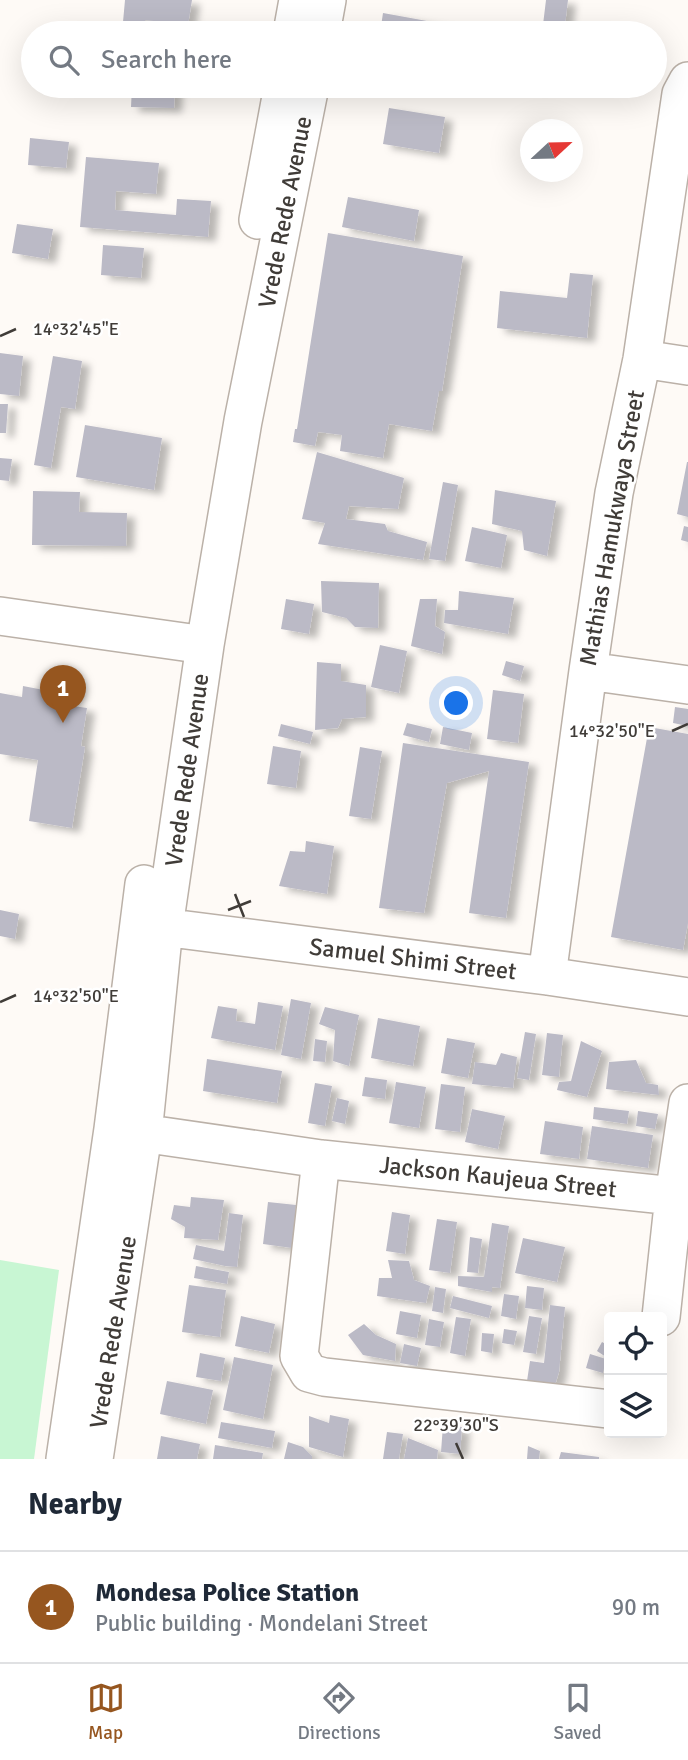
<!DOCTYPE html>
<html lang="en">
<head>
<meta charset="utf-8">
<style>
  :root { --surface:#fff; --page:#f6f6f7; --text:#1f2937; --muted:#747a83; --line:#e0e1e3; --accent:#96561f }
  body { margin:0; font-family:Signika,sans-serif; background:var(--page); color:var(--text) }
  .controls { position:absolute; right:21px; bottom:21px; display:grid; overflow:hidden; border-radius:7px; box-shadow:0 7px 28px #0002 }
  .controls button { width:63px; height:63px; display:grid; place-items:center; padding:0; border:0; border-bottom:2px solid var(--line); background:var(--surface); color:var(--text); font:35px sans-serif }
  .compass { position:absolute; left:520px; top:119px; width:63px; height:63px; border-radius:50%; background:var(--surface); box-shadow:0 7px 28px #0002; rotate:68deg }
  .you { position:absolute; left:457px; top:704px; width:24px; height:24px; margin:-18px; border:5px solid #fff; border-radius:50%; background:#1a73e8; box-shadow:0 0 0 10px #1a73e833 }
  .badge { display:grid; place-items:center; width:46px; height:46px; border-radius:50%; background:var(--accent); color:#fff; font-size:23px; font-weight:700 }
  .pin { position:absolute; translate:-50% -58px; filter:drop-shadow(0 2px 4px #0008) }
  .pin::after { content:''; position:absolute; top:37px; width:24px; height:21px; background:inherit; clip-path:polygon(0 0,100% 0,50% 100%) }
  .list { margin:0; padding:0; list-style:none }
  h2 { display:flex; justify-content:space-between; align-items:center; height:91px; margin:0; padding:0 28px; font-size:30px }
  h2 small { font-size:23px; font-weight:400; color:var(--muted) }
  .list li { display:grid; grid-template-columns:46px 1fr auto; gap:21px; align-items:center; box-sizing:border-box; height:112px; padding:0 28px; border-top:2px solid var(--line) }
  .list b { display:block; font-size:26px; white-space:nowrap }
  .list p { margin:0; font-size:23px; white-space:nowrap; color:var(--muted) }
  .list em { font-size:23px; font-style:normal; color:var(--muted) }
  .icon { flex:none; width:38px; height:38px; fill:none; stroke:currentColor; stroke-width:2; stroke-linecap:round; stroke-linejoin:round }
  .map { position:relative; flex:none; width:688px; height:1459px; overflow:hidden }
  .search { position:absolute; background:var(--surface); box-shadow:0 7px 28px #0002; left:21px; right:21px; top:21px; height:77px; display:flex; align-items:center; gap:18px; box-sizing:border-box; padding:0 24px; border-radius:38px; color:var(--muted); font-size:26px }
  .sheet { height:203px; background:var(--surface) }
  nav { display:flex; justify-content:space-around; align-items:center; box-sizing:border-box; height:98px; border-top:2px solid var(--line); background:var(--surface); font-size:19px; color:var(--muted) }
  nav a { display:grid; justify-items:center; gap:4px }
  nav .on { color:var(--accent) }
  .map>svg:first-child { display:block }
  .green { fill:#c8f6d3 }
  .building { fill:#bbbac6; filter:url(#shadow) }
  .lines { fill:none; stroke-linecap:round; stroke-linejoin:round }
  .minor-casing { stroke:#bbb1a8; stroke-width:40 }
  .minor { stroke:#fff; stroke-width:37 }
  .ticks { fill:none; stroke:#403c38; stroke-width:2.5 }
  .labels { text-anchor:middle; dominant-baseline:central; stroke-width:5; stroke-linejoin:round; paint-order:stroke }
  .street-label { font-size:24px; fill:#403c38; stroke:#fff }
  .ticks-label { font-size:18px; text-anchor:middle; fill:#403c38; stroke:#fff; stroke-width:5; stroke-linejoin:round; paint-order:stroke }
</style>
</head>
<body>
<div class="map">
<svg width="688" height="1459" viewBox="0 0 688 1459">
  <defs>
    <filter id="shadow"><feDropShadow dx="8" dy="4.5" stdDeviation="3.5" flood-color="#0004"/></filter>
  </defs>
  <rect width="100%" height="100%" fill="#fefaf6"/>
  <path class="green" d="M0,1260L59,1270L34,1459H0Z"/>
  <path class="building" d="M125,0H192L188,25L145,20L144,33H122Z
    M546,0H568L564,33H542Z
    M383,13L460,27L459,33H380Z
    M132,86H175L174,108L131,107Z
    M389,108L445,117L439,153L383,144Z
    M30,138L69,142L66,168L28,165Z
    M86,157L159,163L156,194L116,191L115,210L176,215L177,199L211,201L208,237L80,227Z
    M348,197L419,210L414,241L342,227Z
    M17,224L53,229L48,259L12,253Z
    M328,233L463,256L442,391H439L432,431L389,424L383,458L340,451L342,435L318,432L315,446L293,442L295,429H297Z
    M103,245L144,248L141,278L101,275Z
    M570,273L593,275L587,338L497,328L500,291L567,298Z
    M0,353L23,356L19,396L0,394Z
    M53,356L82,361L75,409L61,407L51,468L34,465Z
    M0,404H8L6,433H0Z
    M85,425L162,438L154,490L76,477Z
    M317,452L404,478L398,509L349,506L346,519L385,524L388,531L427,542L423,560L318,544L325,523L302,519Z
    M0,458L12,459L9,481L0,480Z
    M687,462H688V517L677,514Z
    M443,482L458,485L445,561L429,559Z
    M495,490L556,501L547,556L524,550L522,531L492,524Z
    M33,491L80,492L79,512L127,513L126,546L32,545Z
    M684,526L688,527V542L681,540Z
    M472,527L507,535L501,568L465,561Z
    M321,581L379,583L378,628L355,627L346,618L322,612Z
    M459,591L514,598L508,634L444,623L445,610H458Z
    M286,599L314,604L309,634L281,629Z
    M420,599H437L435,626L445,632L442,654L411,646Z
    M380,645L407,651L399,693L371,687Z
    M506,661L524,666L520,681L502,675Z
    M317,662L341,664V681L366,685V717L342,719L338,728L315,730Z
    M23,686L54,692L59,704L87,708L81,746L85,747L72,828L29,821L38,760L0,754V693L22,697Z
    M493,690L524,694L518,743L487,739Z
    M675,707L688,709V726L673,723Z
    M407,723L432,729L429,742L403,735Z
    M281,724L313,732L310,744L278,736Z
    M443,727L472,733L469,750L440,744Z
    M649,727L688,734V923L683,950L611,937Z
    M403,743L529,762L506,918L469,913L489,771L447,783L424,913L379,908Z
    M273,746L301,751L296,788L267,784Z
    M360,747L382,751L371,819L349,816Z
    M306,841L334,846L327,894L279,886L290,851L305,852Z
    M0,910L19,914L15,939L0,936Z
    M291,999L311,1003L301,1059L281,1055Z
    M258,1002L283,1006L275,1050L211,1038L218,1006L237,1009L236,1021L255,1024Z
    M325,1007L359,1015L349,1066L333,1061L335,1030L319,1024Z
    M378,1018L420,1026L413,1066L371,1058Z
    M525,1032L536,1034L529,1080L517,1078Z
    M547,1033L563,1035L559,1077L542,1075Z
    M447,1038L475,1043L468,1078L441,1073Z
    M315,1039L327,1041L325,1062L313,1061Z
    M581,1041L602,1051L587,1097L557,1090L559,1082L571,1081Z
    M501,1053L517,1057L513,1088L472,1084L475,1062L496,1065Z
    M207,1059L282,1071L277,1103L203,1091Z
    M636,1060L646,1083L658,1085L659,1095L606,1089L609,1062Z
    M365,1077L387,1080L385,1099L362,1096Z
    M396,1082L426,1087L419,1128L389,1123Z
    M315,1083L332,1086L325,1126L308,1123Z
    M441,1084L465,1087L460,1132L435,1129Z
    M337,1098L349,1101L345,1124L332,1121Z
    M594,1107L629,1111L627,1124L593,1119Z
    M472,1109L505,1116L498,1149L465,1142Z
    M638,1111L658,1114L655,1129L636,1126Z
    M545,1121L583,1127L579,1159L540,1154Z
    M592,1126L653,1135L648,1168L587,1159Z
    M191,1197L224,1200L218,1240L184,1238L185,1227L171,1219L174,1205L190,1207Z
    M268,1202L296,1205L292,1248L263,1244Z
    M392,1212L410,1215L405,1254L386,1251Z
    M229,1213L243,1215L237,1267L225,1266L193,1259L196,1245L224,1251Z
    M437,1219L457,1222L450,1273L429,1270Z
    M492,1223L509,1226L500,1288L492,1287V1292L458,1286V1276L484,1277Z
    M470,1237L482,1239L478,1273L467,1272Z
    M523,1238L565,1247L557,1282L515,1273Z
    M388,1260L409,1261L414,1280L430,1286L426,1303L377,1296L379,1278H392Z
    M196,1266L229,1272L227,1284L194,1278Z
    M189,1285L226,1290L220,1337L182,1332Z
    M527,1286L544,1288L542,1310L525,1308Z
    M435,1287L446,1289L443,1313L432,1311Z
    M504,1294L519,1296L516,1319L501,1316Z
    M453,1296L492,1306L489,1318L450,1308Z
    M550,1305L565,1307L559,1372L555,1385L527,1381L530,1361L544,1363Z
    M400,1311L421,1315L417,1338L396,1334Z
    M241,1316L275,1324L269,1353L235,1346Z
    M529,1316L542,1318L536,1354L523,1352Z
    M456,1317L471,1319L465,1356L450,1353Z
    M429,1319L444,1322L440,1347L425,1345Z
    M364,1324L376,1335L396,1344L395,1361L363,1355L348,1335Z
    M504,1329L517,1331L514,1345L502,1343Z
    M482,1333L494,1334L492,1353L481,1351Z
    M602,1342L609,1346V1359L597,1351Z
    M404,1344L421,1348L417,1366L400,1363Z
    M200,1353L225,1358L221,1381L196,1377Z
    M590,1354L606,1359L603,1373L586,1368Z
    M234,1357L273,1365L263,1419L223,1410Z
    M167,1381L213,1390L206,1424L160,1414Z
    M330,1415L349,1419L343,1457L309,1447V1416L329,1423Z
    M221,1422L275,1431L272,1448L218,1438Z
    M443,1425L462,1427L460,1454L441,1452Z
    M387,1432L403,1434L399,1459H383Z
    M161,1436L200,1444L197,1459H157Z
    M408,1438L438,1450L437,1459H404Z
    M288,1442L303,1447L312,1456V1459H284Z
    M215,1445L263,1453L262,1459H213Z
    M528,1446L540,1451L539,1459H527Z
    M561,1452L599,1457V1459H559Z"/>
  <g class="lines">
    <defs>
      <path id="minor" d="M292,33L298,0
        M321,33L327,0
        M258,220L283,86
        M642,359L688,366
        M0,616L205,645
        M588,671L688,685
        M139,924L547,976L688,997
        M547,976L588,671L614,493L642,359L681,94L688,81
        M121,1130L321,1159L674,1196
        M321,1159L299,1356L309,1373L324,1377L609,1409
        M661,1317L674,1196L688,1103
        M65,1459L113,1129L144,884
        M94,1459L143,1134L164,927L205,645L243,421L310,86"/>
    </defs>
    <use href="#minor" class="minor-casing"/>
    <use href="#minor" class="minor"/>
  </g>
  <path class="ticks" d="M0,336L16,329M672,731L688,724M235,894L244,917M228,910L251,901M0,1002L16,995M456,1443L463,1459"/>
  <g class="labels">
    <g class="street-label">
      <text transform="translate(285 212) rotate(-79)">Vrede Rede Avenue</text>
      <text transform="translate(612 528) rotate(-80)">Mathias Hamukwaya Street</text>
      <text transform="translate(187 770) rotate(-82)">Vrede Rede Avenue</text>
      <text transform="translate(413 959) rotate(7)">Samuel Shimi Street</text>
      <text transform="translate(498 1177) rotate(6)">Jackson Kaujeua Street</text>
      <text transform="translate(113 1332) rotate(-81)">Vrede Rede Avenue</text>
    </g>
  </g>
  <g class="ticks-label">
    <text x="76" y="335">14°32'45"E</text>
    <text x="612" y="737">14°32'50"E</text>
    <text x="76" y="1002">14°32'50"E</text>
    <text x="456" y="1431">22°39'30"S</text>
  </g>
</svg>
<div class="controls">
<button><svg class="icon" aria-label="locate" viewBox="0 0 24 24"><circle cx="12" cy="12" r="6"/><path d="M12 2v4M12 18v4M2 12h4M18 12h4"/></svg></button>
<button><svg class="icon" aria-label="layers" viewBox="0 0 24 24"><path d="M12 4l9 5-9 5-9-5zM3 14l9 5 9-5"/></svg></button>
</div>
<svg class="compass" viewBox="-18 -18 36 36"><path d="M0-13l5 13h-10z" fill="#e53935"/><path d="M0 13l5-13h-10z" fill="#747a83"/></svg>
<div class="you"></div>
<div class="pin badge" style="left:63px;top:723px">1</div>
<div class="search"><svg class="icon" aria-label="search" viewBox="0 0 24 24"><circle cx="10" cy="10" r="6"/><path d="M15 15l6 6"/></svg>Search here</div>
</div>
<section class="sheet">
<h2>Nearby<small></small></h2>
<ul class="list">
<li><span class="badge">1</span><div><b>Mondesa Police Station</b><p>Public building · Mondelani Street</p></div><em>90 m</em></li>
</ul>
</section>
<nav>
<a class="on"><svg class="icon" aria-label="map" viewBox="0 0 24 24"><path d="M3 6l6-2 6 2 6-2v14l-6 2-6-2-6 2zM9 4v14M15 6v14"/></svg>Map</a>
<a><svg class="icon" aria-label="directions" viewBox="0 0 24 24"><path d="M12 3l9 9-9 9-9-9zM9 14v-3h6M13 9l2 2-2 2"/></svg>Directions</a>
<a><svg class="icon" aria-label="saved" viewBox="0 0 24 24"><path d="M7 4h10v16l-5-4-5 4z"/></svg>Saved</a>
</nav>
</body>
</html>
